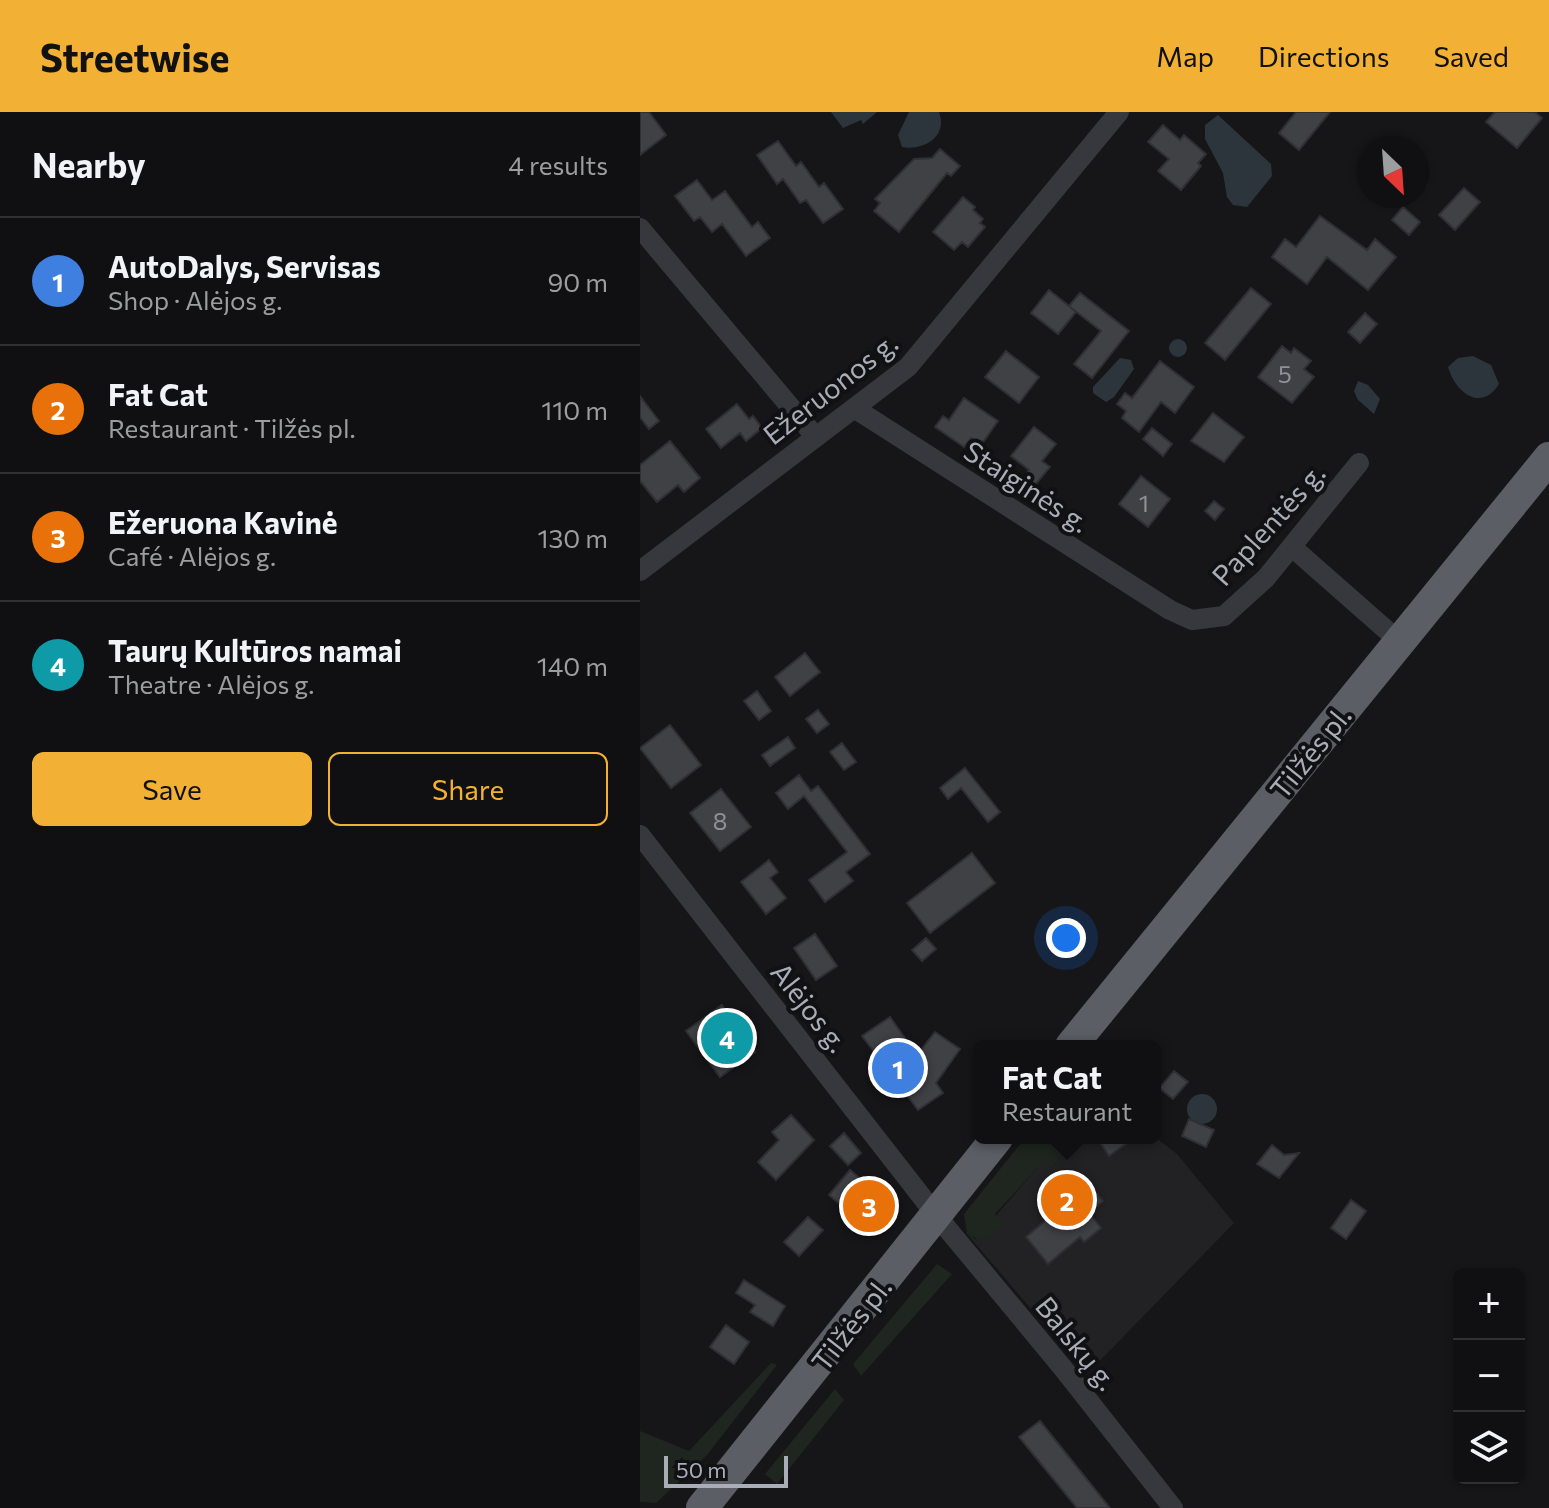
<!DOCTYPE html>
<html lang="en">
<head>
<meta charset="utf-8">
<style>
  :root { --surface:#101012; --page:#19191b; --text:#f1f3f6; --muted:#9c9d9f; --line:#303032; --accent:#f2b134 }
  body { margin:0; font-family:Commissioner,sans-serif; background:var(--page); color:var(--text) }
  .controls { position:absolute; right:24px; bottom:24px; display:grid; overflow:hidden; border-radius:12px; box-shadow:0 2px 6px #0004 }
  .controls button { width:72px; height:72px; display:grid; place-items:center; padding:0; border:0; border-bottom:2px solid var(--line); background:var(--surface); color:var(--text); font:40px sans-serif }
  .compass { position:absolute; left:717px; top:24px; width:72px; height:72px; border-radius:50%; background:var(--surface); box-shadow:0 2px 6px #0004; rotate:155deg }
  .scale { position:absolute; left:24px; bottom:20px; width:124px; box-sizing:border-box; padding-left:8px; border:4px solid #a8adb8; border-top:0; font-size:22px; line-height:28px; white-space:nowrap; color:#a8adb8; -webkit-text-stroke:6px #111113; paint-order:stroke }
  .you { position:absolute; left:426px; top:826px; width:28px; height:28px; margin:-20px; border:6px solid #fff; border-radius:50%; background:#1a73e8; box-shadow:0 0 0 12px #1a73e833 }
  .badge { display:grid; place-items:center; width:52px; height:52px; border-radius:50%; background:var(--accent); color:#fff; font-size:26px; font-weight:700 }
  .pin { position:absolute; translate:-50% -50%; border:4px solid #fff; box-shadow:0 2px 8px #0006 }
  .popup { position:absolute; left:333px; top:928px; width:188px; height:104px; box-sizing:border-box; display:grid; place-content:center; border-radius:12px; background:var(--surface); filter:drop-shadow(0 2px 6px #0005); font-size:26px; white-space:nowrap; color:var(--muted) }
  .popup b { font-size:30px; color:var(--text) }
  .popup::after { content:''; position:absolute; left:50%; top:100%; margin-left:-16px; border:16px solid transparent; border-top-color:var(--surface) }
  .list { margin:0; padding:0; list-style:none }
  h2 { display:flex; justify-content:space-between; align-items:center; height:104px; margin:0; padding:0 32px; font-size:34px }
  h2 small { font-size:26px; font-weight:400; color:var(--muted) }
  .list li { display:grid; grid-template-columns:52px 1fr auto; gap:24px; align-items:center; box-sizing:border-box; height:128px; padding:0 32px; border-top:2px solid var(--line) }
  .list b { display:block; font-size:30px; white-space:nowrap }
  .list p { margin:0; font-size:26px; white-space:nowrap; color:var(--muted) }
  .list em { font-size:26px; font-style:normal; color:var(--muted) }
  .actions { display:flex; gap:16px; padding:24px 32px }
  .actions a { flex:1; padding:18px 0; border:2px solid var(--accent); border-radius:12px; text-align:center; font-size:28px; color:var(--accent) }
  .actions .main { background:var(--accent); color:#111 }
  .icon { flex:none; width:44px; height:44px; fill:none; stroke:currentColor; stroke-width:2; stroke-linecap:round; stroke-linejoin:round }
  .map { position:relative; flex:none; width:909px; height:1396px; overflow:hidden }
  header { display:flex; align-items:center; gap:48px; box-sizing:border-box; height:112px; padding:0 40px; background:var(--accent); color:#111 }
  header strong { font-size:38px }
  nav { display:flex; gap:44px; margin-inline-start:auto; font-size:28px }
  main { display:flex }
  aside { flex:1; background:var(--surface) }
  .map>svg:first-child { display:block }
  .built { fill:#222225 }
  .green { fill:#1e261f }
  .water { fill:#2c353c }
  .building { fill:#404145; stroke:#303034; stroke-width:2 }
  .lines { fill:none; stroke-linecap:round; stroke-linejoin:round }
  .minor { stroke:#37383d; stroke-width:20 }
  .trunk { stroke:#5b5e65; stroke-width:32 }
  .labels { text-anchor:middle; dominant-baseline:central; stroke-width:8; stroke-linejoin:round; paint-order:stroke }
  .number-label { font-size:24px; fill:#8e929b }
  .street-label { font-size:28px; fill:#a8adb8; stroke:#111113 }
</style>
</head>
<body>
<header>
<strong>Streetwise</strong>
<nav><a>Map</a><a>Directions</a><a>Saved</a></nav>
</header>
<main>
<aside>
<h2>Nearby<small>4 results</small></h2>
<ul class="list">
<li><span class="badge" style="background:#3f7fe0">1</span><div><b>AutoDalys, Servisas</b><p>Shop · Alėjos g.</p></div><em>90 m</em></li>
<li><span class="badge" style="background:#e8710a">2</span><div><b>Fat Cat</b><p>Restaurant · Tilžės pl.</p></div><em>110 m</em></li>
<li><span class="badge" style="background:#e8710a">3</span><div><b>Ežeruona Kavinė</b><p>Café · Alėjos g.</p></div><em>130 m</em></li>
<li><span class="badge" style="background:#0f9aa8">4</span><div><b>Taurų Kultūros namai</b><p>Theatre · Alėjos g.</p></div><em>140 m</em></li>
</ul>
<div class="actions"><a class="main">Save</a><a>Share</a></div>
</aside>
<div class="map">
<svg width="909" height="1396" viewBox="0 0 909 1396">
  <rect width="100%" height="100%" fill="#161618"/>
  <path class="built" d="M515,1025L537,1042L594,1111L447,1262L327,1122L336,1127L404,1048L412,1056L427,1034L426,1026Z"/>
  <path class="green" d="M385,1026H426L427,1034L412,1056L404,1049L355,1102L364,1112C351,1125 345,1132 327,1122L324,1102Z
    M297,1152L312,1162L221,1264L213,1252Z
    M131,1251L137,1253L67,1343L16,1391L0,1390V1319L49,1339Z
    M195,1277L204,1288L137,1372L125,1362Z"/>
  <path class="water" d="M191,0H237L223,12L221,8L203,16Z
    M269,0H299C308,24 285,39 262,35L258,23Z
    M578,3L631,52L632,64L607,95L593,93L587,85L583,61L565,27V13Z
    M529 236a9 9 0 1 1 18 0a9 9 0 1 1-18 0Z
    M833,244L851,253L859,272C841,301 815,280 808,255L818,246Z
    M480,246L491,248L494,257L474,285L466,290L453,281V275Z
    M718,269L728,273L740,287L734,302L718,288L714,279Z
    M547 997a15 15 0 1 1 30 0a15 15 0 1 1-30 0Z"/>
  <path class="building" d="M0,0H9L26,23L0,43Z
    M656,0H690L659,38L639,21Z
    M855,0H895L902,6L877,36L846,10Z
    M523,13L540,28L544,23L566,42L558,51L561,54L541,78L518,59L529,47L508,30Z
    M138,29L156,54L161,50L179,75L184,71L203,97L183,111L166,88L160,91L143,67L137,72L117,43Z
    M300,37L320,54L311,64L307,61L259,120L234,99L240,91L235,87L274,47L292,46Z
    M57,68L72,88L85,79L112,115L118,110L130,126L106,144L82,112L72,120L60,105L54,109L35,84Z
    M824,76L840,90L815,118L799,103Z
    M323,85L335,95L333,98L343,107L340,111L345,115L328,135L322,130L314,138L293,120Z
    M763,95L780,110L769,123L752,108Z
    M680,104L727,138L735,127L756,145L728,178L687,145L667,172L632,145L645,127L656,135Z
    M611,176L631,192L585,248L565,231Z
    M409,178L429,194L440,181L489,219L452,266L434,252L461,219L430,195L436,200L418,222L391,201Z
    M725,201L737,212L720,231L708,220Z
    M642,234L651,241L654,236L671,249L664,257L674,265L652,291L618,265Z
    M366,239L399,265L379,291L345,265Z
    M520,249L554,275L535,301L521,290L499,320L482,306L486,299L477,292L485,281L492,286Z
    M0,284L19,309L9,317L0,305Z
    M324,286L358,309L341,333L331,326L324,335L295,315L303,304L309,308Z
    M97,292L109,307L113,304L122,316L106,329L100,321L81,336L66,317Z
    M573,301L604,325L584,350L551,329Z
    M394,315L416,332L402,349L410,355L395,373L385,364L389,358L371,344Z
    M512,316L532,332L523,344L503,327Z
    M30,329L60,366L44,380L38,373L17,390L0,369V353Z
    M501,364L530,387L508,415L479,392Z
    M574,389L584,397L575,408L565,399Z
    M165,541L180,560L150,584L135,565Z
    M117,579L131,599L119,608L104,589Z
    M178,598L189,612L177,621L166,607Z
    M30,613L61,653L31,676L0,636Z
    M148,625L155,636L130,654L122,643Z
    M202,631L216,650L204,658L190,640Z
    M325,656L360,700L348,710L321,676L308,687L300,676Z
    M159,663L171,679L178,674L230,742L206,760L213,769L185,790L169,768L207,740L164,684L148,697L136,681Z
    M81,677L111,715L80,739L50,701Z
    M332,741L355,771L290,821L267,791Z
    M129,748L138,760L130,766L146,786L126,802L101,770Z
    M175,822L197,854L176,868L154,836Z
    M286,826L296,837L282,849L272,838Z
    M82,893L115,940L80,965L46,919Z
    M250,905L277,943L295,920L320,937L296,971L303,981L278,998L222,924Z
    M534,959L548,970L533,987L519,976Z
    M151,1003L174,1028L136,1068L118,1050L139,1028L132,1020Z
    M549,1007L574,1018L566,1035L542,1024Z
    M204,1021L221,1041L208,1053L190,1034Z
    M469,1026H494L469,1044L461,1032Z
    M632,1033L644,1043L659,1041L639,1066L617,1052Z
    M210,1058L246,1088L224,1113L189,1083Z
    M445,1068L463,1089L449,1101L461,1116L444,1130L440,1125L408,1152L386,1125L419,1097L416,1094Z
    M711,1088L726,1099L706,1127L691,1116Z
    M168,1105L183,1118L159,1144L144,1130Z
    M104,1168L145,1194L133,1214L110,1200L115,1193L96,1181Z
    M86,1213L109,1230L94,1252L70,1235Z
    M400,1309L470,1396H437L379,1325Z"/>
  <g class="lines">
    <path class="minor" d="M0,116L174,323
      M214,296L530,498L552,508L584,504L626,466L719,351
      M652,435L760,530
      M0,459L268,255L479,0
      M0,723L296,1103L422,1255L533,1396"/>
    <path class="trunk" d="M431,934L909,346
      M62,1396L357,1026"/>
  </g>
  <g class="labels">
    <g class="number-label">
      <text x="645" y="261">5</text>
      <text x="504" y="390">1</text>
      <text x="80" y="708">8</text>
    </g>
    <g class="street-label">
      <text transform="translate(190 276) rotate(-38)">Ežeruonos g.</text>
      <text transform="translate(387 374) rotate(33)">Staiginės g.</text>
      <text transform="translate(628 412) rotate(-48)">Paplentės g.</text>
      <text transform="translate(670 640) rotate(-51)">Tilžės pl.</text>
      <text transform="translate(170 895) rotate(52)">Alėjos g.</text>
      <text transform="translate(211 1212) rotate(-52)">Tilžės pl.</text>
      <text transform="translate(437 1231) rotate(51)">Balskų g.</text>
    </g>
  </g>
</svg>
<div class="controls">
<button>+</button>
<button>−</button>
<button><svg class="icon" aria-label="layers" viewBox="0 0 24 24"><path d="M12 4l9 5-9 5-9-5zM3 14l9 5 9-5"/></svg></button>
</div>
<svg class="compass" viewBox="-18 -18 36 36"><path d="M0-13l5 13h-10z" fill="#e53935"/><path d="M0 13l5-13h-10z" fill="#9c9d9f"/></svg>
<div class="scale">50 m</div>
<div class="you"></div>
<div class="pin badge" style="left:258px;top:956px;background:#3f7fe0">1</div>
<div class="pin badge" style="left:427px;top:1088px;background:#e8710a">2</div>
<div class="popup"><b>Fat Cat</b>Restaurant</div>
<div class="pin badge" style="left:229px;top:1094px;background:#e8710a">3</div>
<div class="pin badge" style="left:87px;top:926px;background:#0f9aa8">4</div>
</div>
</main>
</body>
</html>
